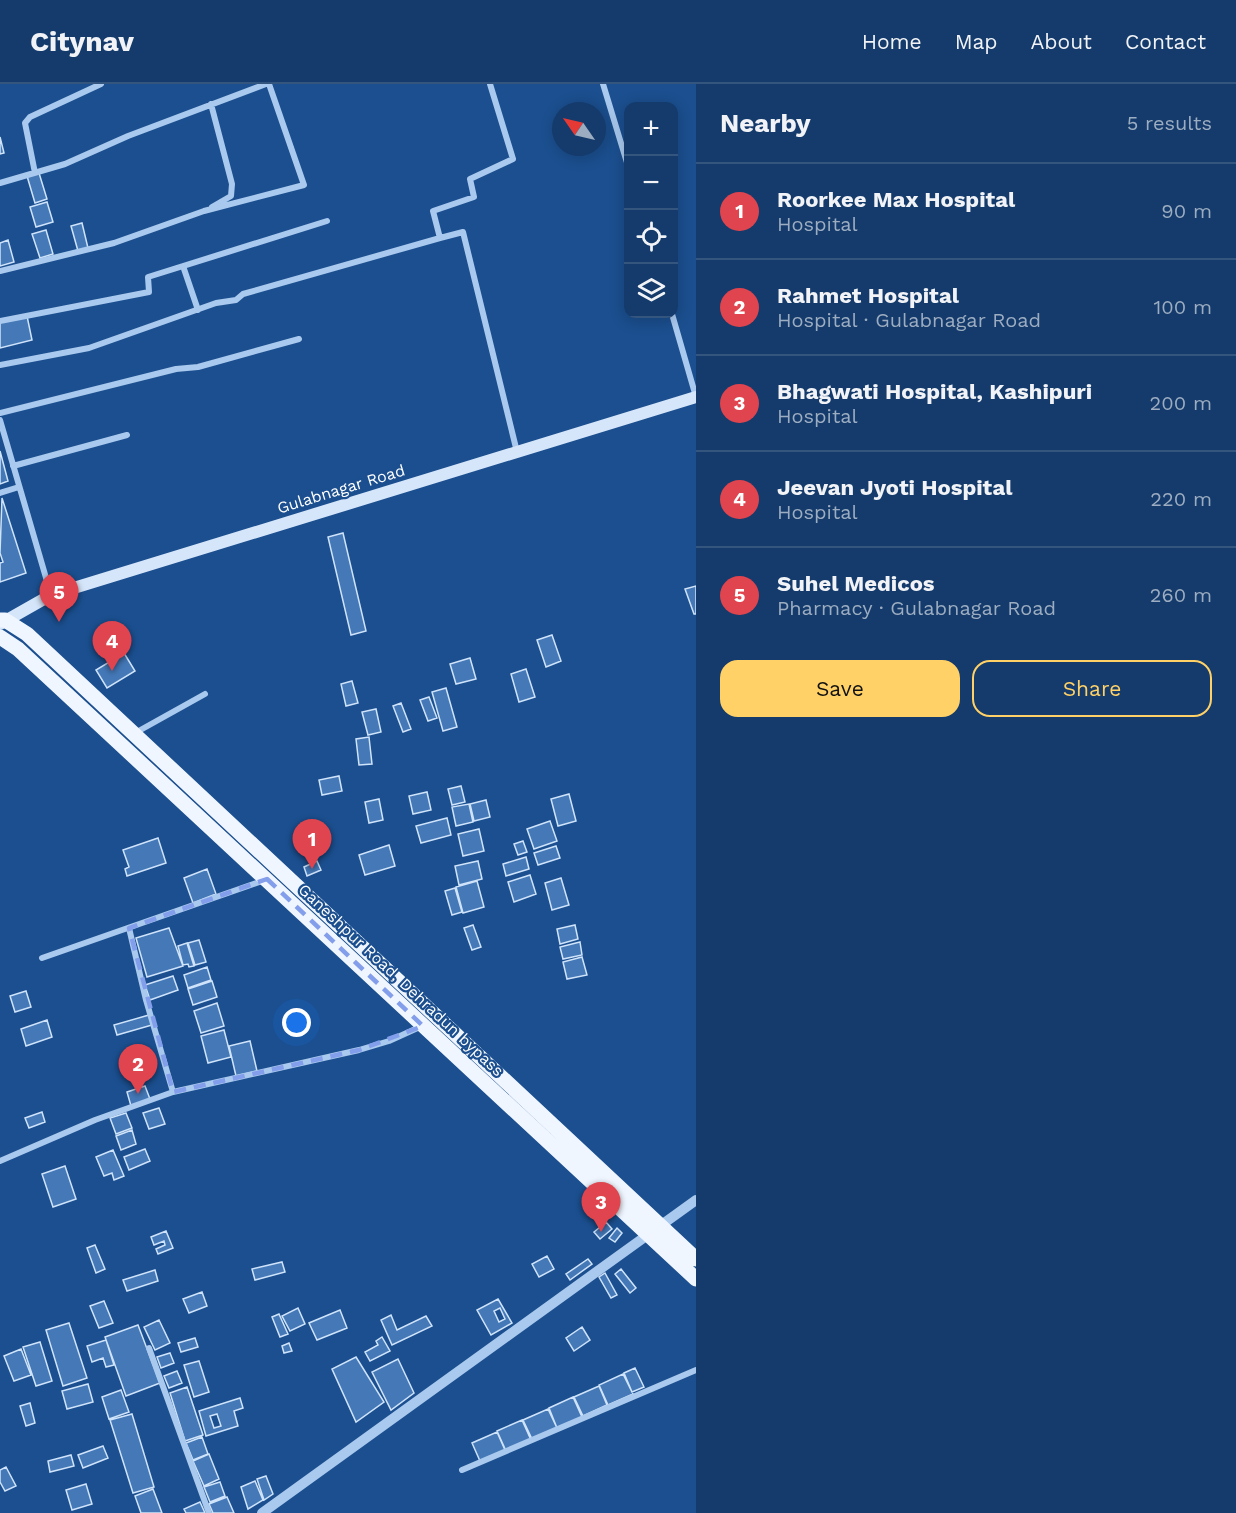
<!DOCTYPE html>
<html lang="en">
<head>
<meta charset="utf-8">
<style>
  :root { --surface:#143b6b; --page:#214673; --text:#f1f3f6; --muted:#9dadc1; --line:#33557e; --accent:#ffd166 }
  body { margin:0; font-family:"Work Sans",sans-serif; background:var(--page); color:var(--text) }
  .controls { position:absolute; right:18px; top:18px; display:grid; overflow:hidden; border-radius:12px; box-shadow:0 3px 15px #0003 }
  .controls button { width:54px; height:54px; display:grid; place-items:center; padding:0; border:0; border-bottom:2px solid var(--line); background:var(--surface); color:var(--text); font:30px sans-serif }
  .compass { position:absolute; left:552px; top:18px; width:54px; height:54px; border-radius:50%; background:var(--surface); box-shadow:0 3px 15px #0003; rotate:304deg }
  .you { position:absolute; left:297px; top:939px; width:21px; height:21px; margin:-15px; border:4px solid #fff; border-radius:50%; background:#1a73e8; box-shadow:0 0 0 9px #1a73e833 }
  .badge { display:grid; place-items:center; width:39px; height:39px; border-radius:50%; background:var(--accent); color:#fff; font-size:20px; font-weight:700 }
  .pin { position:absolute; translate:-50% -50px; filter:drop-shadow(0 2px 3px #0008) }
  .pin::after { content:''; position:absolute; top:32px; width:21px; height:18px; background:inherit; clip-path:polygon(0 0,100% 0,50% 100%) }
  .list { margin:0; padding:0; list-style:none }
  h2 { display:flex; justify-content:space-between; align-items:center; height:78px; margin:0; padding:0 24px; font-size:26px }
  h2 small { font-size:20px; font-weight:400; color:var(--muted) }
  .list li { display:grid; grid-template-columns:39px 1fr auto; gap:18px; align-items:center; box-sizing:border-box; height:96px; padding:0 24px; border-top:2px solid var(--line) }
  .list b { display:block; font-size:22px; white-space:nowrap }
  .list p { margin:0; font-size:20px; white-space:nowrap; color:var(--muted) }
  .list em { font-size:20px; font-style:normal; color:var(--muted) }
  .actions { display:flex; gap:12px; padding:18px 24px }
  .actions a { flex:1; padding:14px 0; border:2px solid var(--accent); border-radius:18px; text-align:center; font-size:21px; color:var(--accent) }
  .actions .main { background:var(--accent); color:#111 }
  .icon { flex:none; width:33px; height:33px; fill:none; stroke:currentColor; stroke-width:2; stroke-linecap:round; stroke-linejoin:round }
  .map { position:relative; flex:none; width:696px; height:1429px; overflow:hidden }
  header { display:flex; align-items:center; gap:36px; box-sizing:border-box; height:84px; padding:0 30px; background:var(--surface); border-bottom:2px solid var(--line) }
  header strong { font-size:28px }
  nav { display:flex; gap:33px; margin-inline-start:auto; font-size:21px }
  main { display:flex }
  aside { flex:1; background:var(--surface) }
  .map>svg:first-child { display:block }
  .building { fill:#4478b7; stroke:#cfe3fa; stroke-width:1.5; fill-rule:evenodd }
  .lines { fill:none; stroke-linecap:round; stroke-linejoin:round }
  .minor { stroke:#a9c9ee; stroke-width:6 }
  .tertiary { stroke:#a9c9ee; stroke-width:10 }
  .secondary { stroke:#d6e6fa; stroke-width:12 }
  .primary { stroke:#f0f6ff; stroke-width:15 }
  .marked { fill:none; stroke:#839eea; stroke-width:4.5; stroke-dasharray:12 8; stroke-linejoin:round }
  .labels { text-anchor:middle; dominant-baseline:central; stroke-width:4.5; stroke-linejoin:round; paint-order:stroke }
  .street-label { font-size:16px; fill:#fff; stroke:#1b4f8f }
</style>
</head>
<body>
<header>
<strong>Citynav</strong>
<nav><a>Home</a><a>Map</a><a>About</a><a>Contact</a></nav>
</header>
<main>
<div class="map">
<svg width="696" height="1429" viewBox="0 0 696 1429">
  <rect width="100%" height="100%" fill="#1b4f8f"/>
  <path class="building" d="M0,53L4,69L0,70Z
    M39,89L47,115L35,119L27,92Z
    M47,118L53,138L36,143L30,123Z
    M82,139L88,164L78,167L71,142Z
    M46,146L53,170L40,174L32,150Z
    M8,156L14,178L0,182V159Z
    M27,232L32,256L0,264V238Z
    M0,367L8,397L0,400Z
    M2,414L26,489L0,498V479L3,478L0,469Z
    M343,449L366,547L351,551L328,453Z
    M696,502V530H694L685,505Z
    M552,551L561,577L546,583L537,556Z
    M124,569L135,587L107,604L96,586Z
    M470,574L476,595L456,600L450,580Z
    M526,585L535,613L519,618L511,590Z
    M352,597L358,619L346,622L341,600Z
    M446,604L457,643L443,647L432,608Z
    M429,613L437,634L428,637L420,616Z
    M401,619L411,645L403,648L393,622Z
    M376,625L381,648L368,651L362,628Z
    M369,653L372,680L359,681L356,655Z
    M339,692L342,707L322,711L319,696Z
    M461,702L465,718L452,721L448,705Z
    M427,708L431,726L413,730L409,712Z
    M569,710L576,737L558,742L551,715Z
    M379,715L383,736L369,739L365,718Z
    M486,716L490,733L474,737L470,720Z
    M469,720L473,738L456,742L452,723Z
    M447,734L451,751L421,759L416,742Z
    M550,737L557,757L534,765L527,745Z
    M479,745L484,767L463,772L458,750Z
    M158,754L166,779L127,792L125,785L129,783L123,766Z
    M523,757L527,768L518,771L514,760Z
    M389,761L395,782L365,791L359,771Z
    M556,762L560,774L538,781L534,769Z
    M526,773L529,785L506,792L503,780Z
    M317,777L321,786L307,792L304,783Z
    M478,777L482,795L459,801L455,782Z
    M207,785L216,810L193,819L184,794Z
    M530,791L536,810L514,818L508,798Z
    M561,794L569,821L552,826L545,799Z
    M477,797L484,823L463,829L456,803Z
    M455,804L462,828L452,831L445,807Z
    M473,841L481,863L472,866L464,844Z
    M575,841L578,855L560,860L557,845Z
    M169,844L183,882L147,893L136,854Z
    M199,856L206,878L195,881L188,859Z
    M580,858L582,871L563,875L560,863Z
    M187,859L194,882L189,883L188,880L183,881L178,862Z
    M582,873L587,891L567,895L563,878Z
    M207,883L211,896L188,904L184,891Z
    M173,892L178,906L150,916L145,901Z
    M212,897L217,913L193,921L188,905Z
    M26,907L31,923L15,928L10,912Z
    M217,919L224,942L201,949L194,927Z
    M149,931L152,941L117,951L114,941Z
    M47,936L52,953L26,962L21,945Z
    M224,946L231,973L208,979L201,952Z
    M250,957L257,987L236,992L229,962Z
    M145,1002L150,1015L131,1022L127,1008Z
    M159,1024L165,1040L149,1045L143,1029Z
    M42,1028L45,1038L29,1044L25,1034Z
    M126,1029L132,1044L116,1050L110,1034Z
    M132,1046L136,1060L121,1066L116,1052Z
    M145,1065L150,1077L129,1086L124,1073Z
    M113,1066L124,1092L114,1096L112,1089L104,1092L96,1073Z
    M65,1082L76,1115L53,1123L42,1090Z
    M606,1138L612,1145L600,1155L594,1148Z
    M617,1144L622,1149L615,1158L609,1154Z
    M166,1147L173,1164L158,1170L156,1165L165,1161L164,1157L154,1161L151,1153Z
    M95,1161L105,1185L96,1189L87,1164Z
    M547,1172L554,1185L539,1193L532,1180Z
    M588,1175L592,1180L570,1196L566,1190Z
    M282,1178L285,1188L255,1196L252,1185Z
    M621,1185L636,1204L630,1209L615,1190Z
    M155,1186L158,1197L127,1207L123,1196Z
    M605,1189L617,1211L611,1214L599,1193Z
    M202,1208L207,1222L189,1229L183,1215Z
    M498,1215L512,1239L491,1251L477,1226ZM500,1224L505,1235L499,1238L494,1227Z
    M104,1217L113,1239L99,1244L90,1222Z
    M298,1224L305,1240L290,1247L282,1232Z
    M340,1226L347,1244L317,1256L309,1239Z
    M279,1230L288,1250L280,1253L272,1233Z
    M391,1231L397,1246L426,1232L432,1242L392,1261L381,1236Z
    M159,1236L170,1259L155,1266L144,1243Z
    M69,1239L87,1294L63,1302L46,1246Z
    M138,1241L160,1299L126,1312L105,1253Z
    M582,1243L590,1256L574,1267L566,1254Z
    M382,1253L390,1267L370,1277L365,1268L378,1261L376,1257Z
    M195,1254L198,1263L181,1268L178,1259Z
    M106,1256L114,1281L106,1283L103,1274L92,1278L87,1262Z
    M40,1258L52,1297L36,1302L23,1263Z
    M289,1259L292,1267L284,1269L282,1262Z
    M21,1265L31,1291L14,1297L4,1272Z
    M170,1269L174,1279L161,1284L157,1273Z
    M356,1273L384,1318L356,1338L332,1285Z
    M398,1275L414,1309L391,1326L372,1288Z
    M199,1277L209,1308L194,1313L184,1281Z
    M635,1284L644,1303L632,1308L624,1289Z
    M177,1287L182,1299L169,1304L164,1292Z
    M623,1290L633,1310L608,1321L599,1301Z
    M88,1300L93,1318L67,1325L62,1307Z
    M599,1302L607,1321L583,1332L574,1313Z
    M187,1303L203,1351L185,1357L170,1309Z
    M121,1306L129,1328L109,1335L102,1313Z
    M573,1313L582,1333L557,1344L549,1324Z
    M240,1314L243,1324L234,1327L238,1342L206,1352L199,1327ZM217,1330L221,1342L214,1344L210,1332Z
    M30,1319L35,1339L26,1342L20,1322Z
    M548,1325L557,1344L532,1355L523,1336Z
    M132,1330L154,1403L133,1409L110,1336Z
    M522,1336L531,1356L506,1367L497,1347Z
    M497,1348L505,1366L480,1377L472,1359Z
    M202,1353L208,1370L193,1376L186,1359Z
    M103,1362L108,1374L83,1384L78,1371Z
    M209,1370L219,1395L204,1402L193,1377Z
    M71,1371L74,1382L50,1388L48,1377Z
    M6,1383L16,1402L5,1407L0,1398V1386Z
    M266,1392L273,1410L264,1416L257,1395Z
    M255,1397L263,1416L248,1425L241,1403Z
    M220,1398L225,1412L210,1418L204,1403Z
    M86,1400L92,1420L72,1426L66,1406Z
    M153,1405L162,1429H141L135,1412Z
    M227,1413L234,1429H213L209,1420Z
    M200,1418L205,1429H186L184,1425Z"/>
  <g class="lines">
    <path class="minor" d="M490,0L513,75L470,95L474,113L433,127L440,154L463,148L517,368
      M603,0L628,82
      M211,20L232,100L231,112L212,123
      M35,89L25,39L30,33L101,0
      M0,99L65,80L128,52L266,0
      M183,182L198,226
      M0,187L114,159L204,127L304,101L269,0
      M672,230L696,313
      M0,237L149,208L148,193L327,137
      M0,281L89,264L216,219L236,216L243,210L440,154
      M0,329L176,285L198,283L299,255
      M0,336L51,511
      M13,382L127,351
      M0,409L19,403
      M135,649L205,610
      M129,844L146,916L173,1008
      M42,874L265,796
      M0,1077L95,1036L173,1008L359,966L389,957L422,942
      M149,1264L209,1429
      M462,1386L696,1286"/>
    <path class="tertiary" d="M262,1429L696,1116"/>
    <path class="secondary" d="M0,540L51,511L696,313"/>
    <path class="primary" d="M0,536H5L27,550L696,1175
      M0,553L18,565L696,1195"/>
  </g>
  <path class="marked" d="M267,795L423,942L359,966L173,1008L129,844Z"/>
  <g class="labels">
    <g class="street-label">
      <text transform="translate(341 405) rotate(-17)">Gulabnagar Road</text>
      <text transform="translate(401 896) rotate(43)">Ganeshpur Road, Dehradun bypass</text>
    </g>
  </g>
</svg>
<div class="controls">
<button>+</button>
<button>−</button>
<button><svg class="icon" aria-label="locate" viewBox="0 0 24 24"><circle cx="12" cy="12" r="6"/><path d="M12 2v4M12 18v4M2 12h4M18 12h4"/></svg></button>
<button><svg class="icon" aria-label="layers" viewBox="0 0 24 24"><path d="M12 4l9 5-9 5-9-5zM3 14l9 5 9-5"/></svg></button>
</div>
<svg class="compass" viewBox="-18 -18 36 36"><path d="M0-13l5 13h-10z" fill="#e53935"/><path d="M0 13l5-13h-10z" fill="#9dadc1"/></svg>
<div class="you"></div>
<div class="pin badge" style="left:312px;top:785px;background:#e0444e">1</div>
<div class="pin badge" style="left:138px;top:1010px;background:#e0444e">2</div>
<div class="pin badge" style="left:601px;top:1148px;background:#e0444e">3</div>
<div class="pin badge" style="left:112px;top:587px;background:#e0444e">4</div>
<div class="pin badge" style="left:59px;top:538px;background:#e0444e">5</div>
</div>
<aside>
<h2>Nearby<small>5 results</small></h2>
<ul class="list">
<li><span class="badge" style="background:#e0444e">1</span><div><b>Roorkee Max Hospital</b><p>Hospital</p></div><em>90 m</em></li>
<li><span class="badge" style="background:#e0444e">2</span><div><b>Rahmet Hospital</b><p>Hospital · Gulabnagar Road</p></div><em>100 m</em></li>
<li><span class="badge" style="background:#e0444e">3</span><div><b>Bhagwati Hospital, Kashipuri</b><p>Hospital</p></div><em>200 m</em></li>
<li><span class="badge" style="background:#e0444e">4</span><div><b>Jeevan Jyoti Hospital</b><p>Hospital</p></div><em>220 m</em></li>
<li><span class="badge" style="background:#e0444e">5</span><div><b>Suhel Medicos</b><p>Pharmacy · Gulabnagar Road</p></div><em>260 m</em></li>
</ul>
<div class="actions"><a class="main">Save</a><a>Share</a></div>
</aside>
</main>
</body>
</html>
